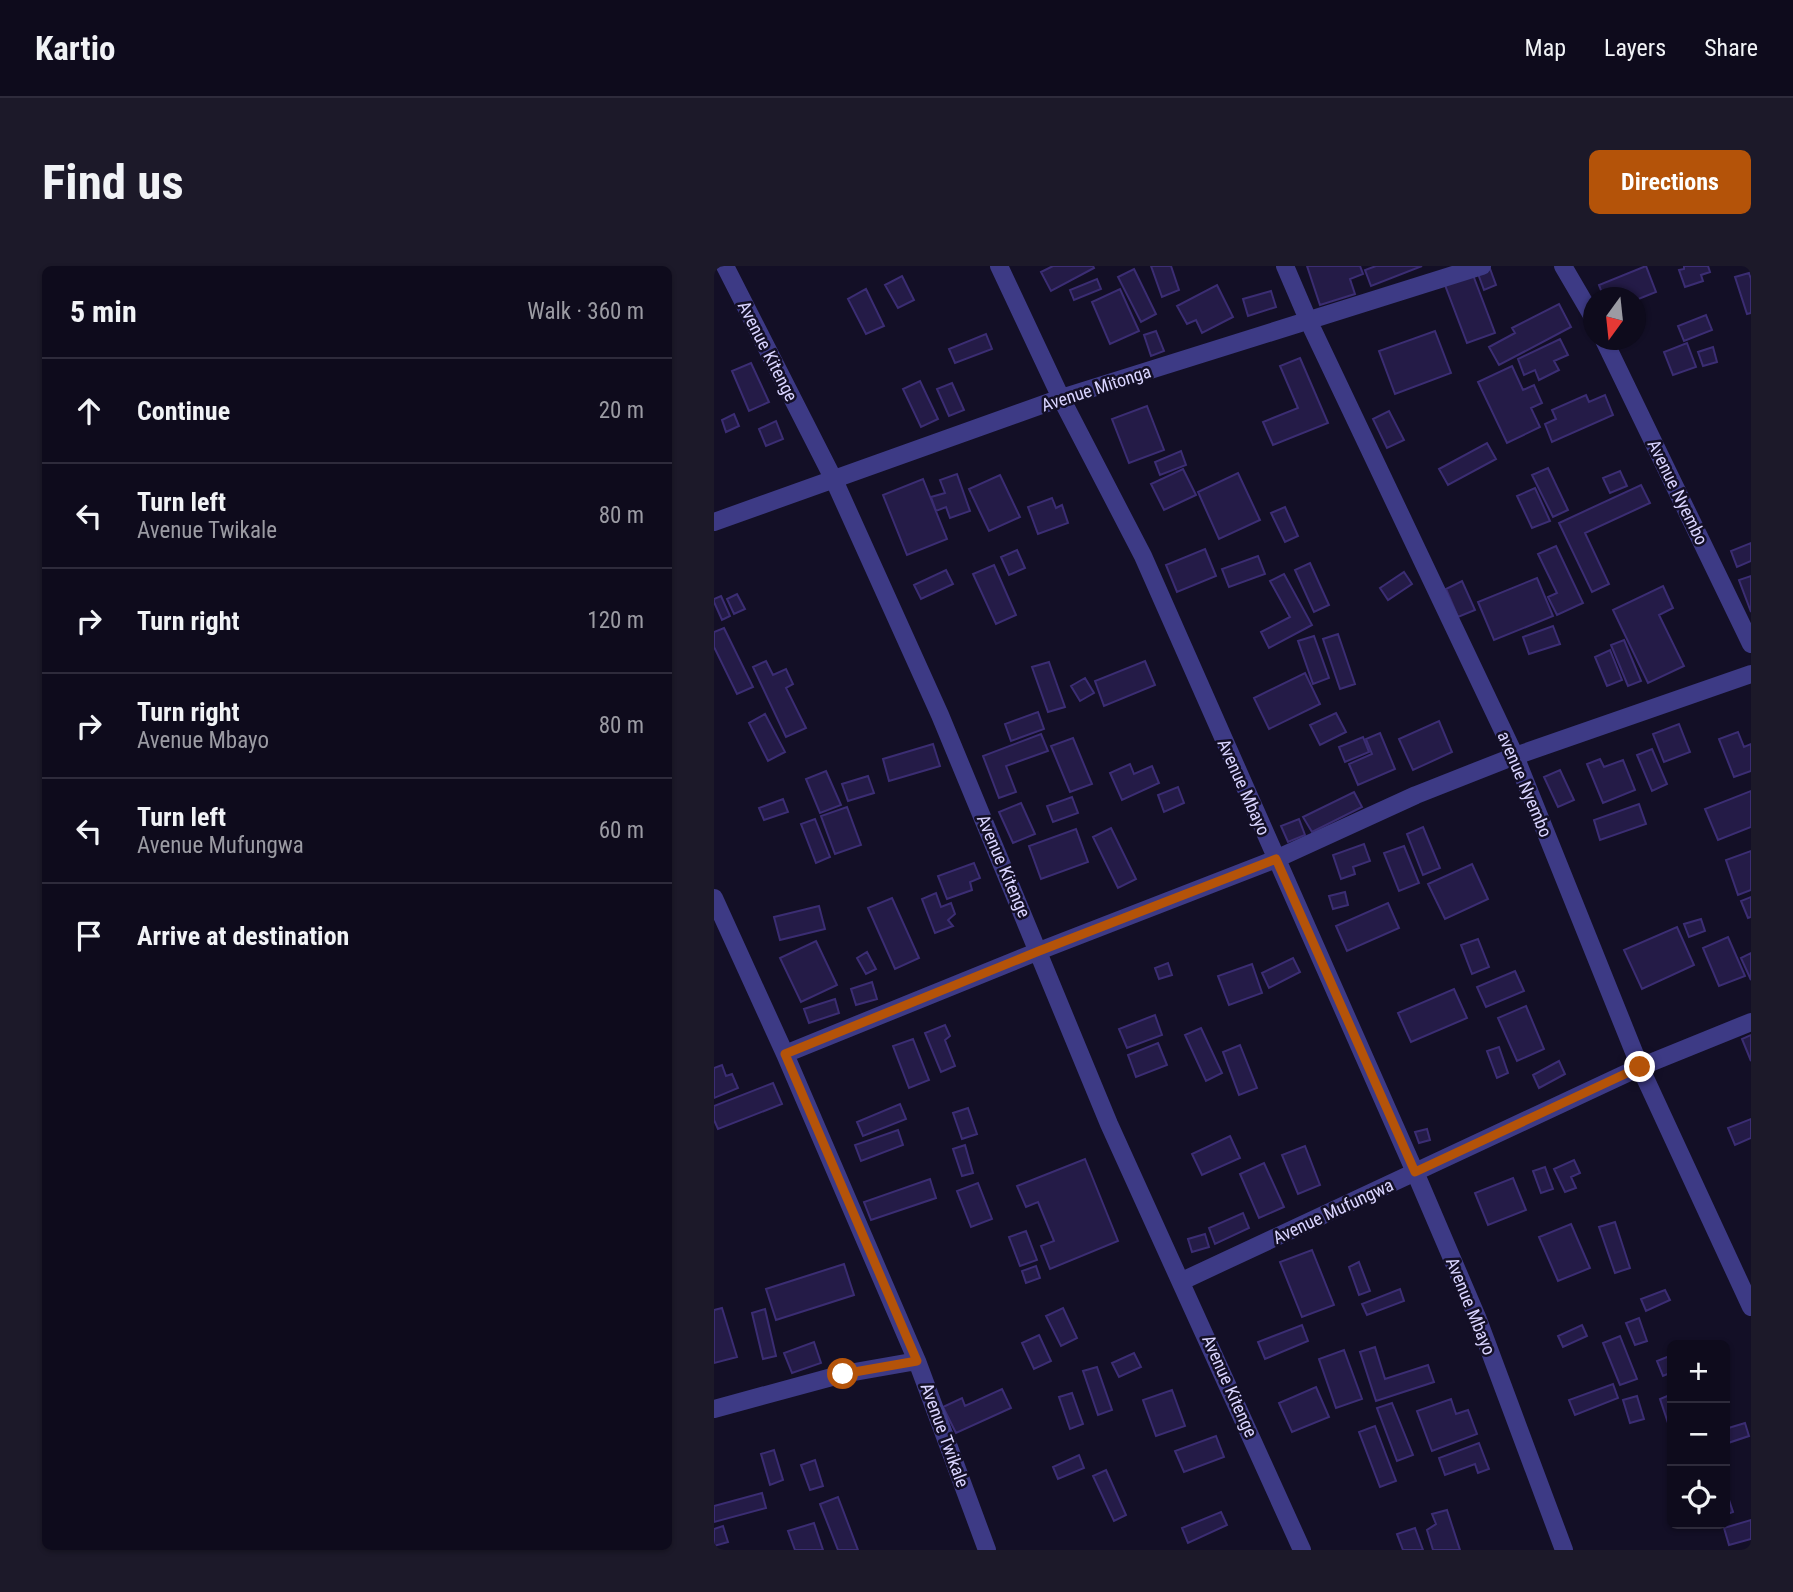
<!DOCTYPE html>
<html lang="en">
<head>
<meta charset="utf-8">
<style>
  :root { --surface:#0e0b1c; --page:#1c1929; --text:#f1f3f6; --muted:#9b9ba3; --line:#2e2b3b; --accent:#b45309 }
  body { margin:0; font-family:"Roboto Condensed",sans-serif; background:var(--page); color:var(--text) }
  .controls { position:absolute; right:21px; bottom:21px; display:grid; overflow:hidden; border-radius:10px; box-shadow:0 2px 5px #0004 }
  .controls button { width:63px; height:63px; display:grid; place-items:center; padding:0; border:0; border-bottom:2px solid var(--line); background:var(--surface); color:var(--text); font:35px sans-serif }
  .compass { position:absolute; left:869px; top:21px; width:63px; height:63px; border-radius:50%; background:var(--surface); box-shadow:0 2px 5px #0004; rotate:195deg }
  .stop { position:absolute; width:21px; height:21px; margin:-16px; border:5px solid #b45309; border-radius:50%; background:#fff }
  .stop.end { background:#b45309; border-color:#fff; box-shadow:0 2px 7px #0008 }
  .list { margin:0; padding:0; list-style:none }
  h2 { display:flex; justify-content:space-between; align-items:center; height:91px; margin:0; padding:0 28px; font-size:30px }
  h2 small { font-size:23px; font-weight:400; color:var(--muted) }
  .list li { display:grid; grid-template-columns:46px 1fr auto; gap:21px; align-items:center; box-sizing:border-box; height:105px; padding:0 28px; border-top:2px solid var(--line) }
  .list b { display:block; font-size:26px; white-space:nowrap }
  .list p { margin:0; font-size:23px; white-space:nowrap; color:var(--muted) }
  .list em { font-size:23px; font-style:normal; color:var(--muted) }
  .icon { flex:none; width:38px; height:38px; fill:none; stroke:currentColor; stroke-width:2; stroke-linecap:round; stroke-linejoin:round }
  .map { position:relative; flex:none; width:1037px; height:1284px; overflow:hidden; border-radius:10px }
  header { display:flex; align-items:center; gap:42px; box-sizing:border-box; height:98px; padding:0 35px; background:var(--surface); border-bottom:2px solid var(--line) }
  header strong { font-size:33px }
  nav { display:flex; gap:38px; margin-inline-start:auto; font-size:24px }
  .intro { display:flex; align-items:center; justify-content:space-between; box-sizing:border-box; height:168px; padding:0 42px }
  h1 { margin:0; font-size:49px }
  .button { padding:18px 32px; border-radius:10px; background:var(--accent); color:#fff; font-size:24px; font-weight:700 }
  main { display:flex; gap:42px; padding:0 42px }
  aside { flex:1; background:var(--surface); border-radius:10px; box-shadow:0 2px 5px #0004 }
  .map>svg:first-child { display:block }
  .building { fill:#241b47; stroke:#3b2d73; stroke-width:2 }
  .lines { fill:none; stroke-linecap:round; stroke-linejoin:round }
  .minor { stroke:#3d3a85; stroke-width:18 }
  .route { stroke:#b45309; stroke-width:9 }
  .labels { text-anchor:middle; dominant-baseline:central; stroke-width:5; stroke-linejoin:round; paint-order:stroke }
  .street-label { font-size:18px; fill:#d9d4ff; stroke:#130f26 }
</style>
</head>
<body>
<header>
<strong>Kartio</strong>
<nav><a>Map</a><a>Layers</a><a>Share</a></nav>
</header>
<div class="intro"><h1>Find us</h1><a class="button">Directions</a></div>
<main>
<aside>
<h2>5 min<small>Walk · 360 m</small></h2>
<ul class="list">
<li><svg class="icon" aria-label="ahead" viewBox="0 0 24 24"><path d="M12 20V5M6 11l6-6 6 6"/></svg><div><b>Continue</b></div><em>20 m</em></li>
<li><svg class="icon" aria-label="left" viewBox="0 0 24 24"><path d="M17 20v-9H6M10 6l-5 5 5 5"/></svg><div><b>Turn left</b><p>Avenue Twikale</p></div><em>80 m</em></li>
<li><svg class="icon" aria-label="right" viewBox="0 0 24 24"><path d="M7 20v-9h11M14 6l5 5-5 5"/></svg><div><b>Turn right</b></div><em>120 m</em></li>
<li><svg class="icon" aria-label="right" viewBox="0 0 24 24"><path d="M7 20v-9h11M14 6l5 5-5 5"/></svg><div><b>Turn right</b><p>Avenue Mbayo</p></div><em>80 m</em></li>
<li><svg class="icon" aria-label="left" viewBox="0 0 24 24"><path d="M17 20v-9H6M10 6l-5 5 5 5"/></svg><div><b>Turn left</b><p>Avenue Mufungwa</p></div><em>60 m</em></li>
<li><svg class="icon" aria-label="arrive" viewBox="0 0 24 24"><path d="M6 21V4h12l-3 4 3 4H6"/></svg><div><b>Arrive at destination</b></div></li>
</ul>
</aside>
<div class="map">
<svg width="1037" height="1284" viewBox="0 0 1037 1284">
  <rect width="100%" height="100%" fill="#130f26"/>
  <path class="building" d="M339,0H379L380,2L337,25L327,6Z
    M437,0H457L465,24L448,31Z
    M593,0H646L649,8L636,13L641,28L606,39Z
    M662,0H708L657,20L651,4Z
    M775,0L782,19L770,24L763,5Z
    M932,0L942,26L922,34V32H890L885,19Z
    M970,0H994L996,6L987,9L989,15L971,21L965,4L970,3Z
    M420,3L442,48L427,56L404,11Z
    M1035,7L1037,13V47L1033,48L1021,11Z
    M759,9L781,67L753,77L731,19Z
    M188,10L200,34L184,42L171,19Z
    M383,13L387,23L360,34L356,24Z
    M503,19L519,51L488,67L482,54L473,58L463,40Z
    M152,23L170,60L152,68L134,33Z
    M406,23L425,65L396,78L378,36Z
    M557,25L562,41L534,50L529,33Z
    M845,38L857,61L785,99L775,81L801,67L798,62Z
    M992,49L998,64L970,75L964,60Z
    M442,65L450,85L437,90L430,69Z
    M721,65L737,107L681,128L665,85Z
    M272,68L278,83L241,97L235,83Z
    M846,73L854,89L840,95L845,104L825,114L821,104L810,109L804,93Z
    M973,77L982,101L959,109L950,86Z
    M999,81L1003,96L989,100L984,86Z
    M586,92L614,157L559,179L549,156L584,142L566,100Z
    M37,97L55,136L35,145L18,105Z
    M798,100L809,124L820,119L828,137L817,142L826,161L793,177L764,116Z
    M206,115L224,153L207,161L189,123Z
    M238,117L250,144L235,150L223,123Z
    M872,129L875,136L891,129L899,149L838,176L831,158L842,153L838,144Z
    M433,140L450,184L415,197L398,153Z
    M675,145L690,174L673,182L659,153Z
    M20,148L25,160L12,166L8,154Z
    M62,155L69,173L52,180L45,163Z
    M773,177L782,193L734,219L725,203Z
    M467,185L472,199L446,209L441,196Z
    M834,202L854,244L839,251L818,209Z
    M469,203L482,229L450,244L437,218Z
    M906,205L913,220L896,227L889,212Z
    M524,207L546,254L505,273L484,226Z
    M243,208L256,245L236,252L232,241L222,245L217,231L231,227L226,214Z
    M286,209L306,251L275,265L255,223Z
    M209,213L233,273L193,289L169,229Z
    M927,219L936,237L871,267L895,318L878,326L845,257Z
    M821,222L836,255L818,262L803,230Z
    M338,232L342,242L348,239L354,257L324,268L314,241Z
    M571,241L584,270L571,276L557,247Z
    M1037,277V295L1023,301L1017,285Z
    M842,280L869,337L843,349L834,331L843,327L824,288Z
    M491,283L502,310L463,326L452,299Z
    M303,284L311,302L295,309L287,291Z
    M544,290L551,308L515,321L508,303Z
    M596,297L615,339L600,346L581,304Z
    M280,299L302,349L282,358L259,308Z
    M232,304L239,318L207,333L200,319Z
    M690,306L698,318L674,334L666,322Z
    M570,308L598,359L555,382L547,366L576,351L556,315Z
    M1037,310V346L1025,314Z
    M823,312L839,350L780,374L764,336Z
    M748,315L761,344L744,351L732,323Z
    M949,320L959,342L945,349L970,400L934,417L899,344Z
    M23,328L31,343L20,348L13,333Z
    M7,330L16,350L8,354L0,336V333Z
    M839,360L846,378L815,388L809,371Z
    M10,362L39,421L23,428L0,381V366Z
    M624,368L641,418L626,423L609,373Z
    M600,370L615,412L599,418L584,375Z
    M910,374L927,415L914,420L897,379Z
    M896,384L908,414L893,420L881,391Z
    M52,395L59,409L72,403L79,418L72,422L92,462L72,471L39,401Z
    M431,395L441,419L390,440L381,415Z
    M335,396L351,441L334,446L318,401Z
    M591,407L606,438L555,463L540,432Z
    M371,412L380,427L366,435L357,420Z
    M324,446L330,463L297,475L291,458Z
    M622,447L632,466L606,479L596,459Z
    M51,448L71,486L54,495L35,457Z
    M725,455L738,486L699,504L685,473Z
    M965,458L976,486L950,496L939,468Z
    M1024,466L1030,481L1037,478V505L1020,511L1005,473Z
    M666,467L681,503L644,519L635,498L658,488L652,473Z
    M327,468L334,485L292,500L302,526L285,532L269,490Z
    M649,471L655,486L631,496L625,481Z
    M359,472L378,518L356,526L337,480Z
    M219,478L226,500L175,515L169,493Z
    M938,483L953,518L938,525L923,489Z
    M886,493L890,501L909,494L921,524L889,537L873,498Z
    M416,498L420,508L438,500L445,517L408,534L396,507Z
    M846,504L860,534L844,541L830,511Z
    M112,505L127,539L106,547L92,513Z
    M154,510L160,527L134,535L128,518Z
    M464,521L470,537L450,546L444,529Z
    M1037,525V561L1004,574L991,543Z
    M640,526L648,541L598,566L589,551Z
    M358,531L364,547L339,556L333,540Z
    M69,533L74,546L50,554L45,542Z
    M307,537L321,568L299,577L285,546Z
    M925,538L932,558L886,574L880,554Z
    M133,541L147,579L121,588L107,550Z
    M101,553L116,591L102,597L87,558Z
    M585,553L591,569L574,576L567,560Z
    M709,561L726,602L709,609L693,568Z
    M397,562L422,613L404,622L379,571Z
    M362,563L374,596L327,613L315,580Z
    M650,578L656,595L639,601L641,608L627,613L619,589Z
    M690,580L705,617L685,625L670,587Z
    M1037,585V624L1024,629L1012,594Z
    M260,597L266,612L256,616L258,624L233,633L224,610Z
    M758,598L774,633L731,653L714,618Z
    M631,626L634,639L619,643L615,630Z
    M222,627L227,641L237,637L241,648L234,654L239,660L221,667L208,633Z
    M1037,631V651L1034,652L1027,635Z
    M178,632L205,692L181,703L154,642Z
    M674,637L685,662L633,685L622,660Z
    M105,640L111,663L66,674L60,651Z
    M987,653L991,665L975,671L970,658Z
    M963,661L980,699L928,723L910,684Z
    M1014,671L1031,710L1005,720L989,682Z
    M764,673L775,701L758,708L747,679Z
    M102,675L123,719L87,736L66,692Z
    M153,686L162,703L152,708L143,692Z
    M1037,687V714L1027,692Z
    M579,692L586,706L555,722L548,707Z
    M454,697L458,709L445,713L441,702Z
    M538,698L548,727L515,739L504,710Z
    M801,705L810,725L772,741L763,721Z
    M158,716L163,733L142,739L137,723Z
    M740,723L753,752L697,776L684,747Z
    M121,733L125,747L95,757L90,743Z
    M812,740L830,783L803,795L784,752Z
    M441,749L448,769L413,782L405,763Z
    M231,759L236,770L231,774L241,800L227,806L211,767Z
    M487,762L508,807L492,815L471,769Z
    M1037,769V795L1028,773Z
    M199,773L215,814L195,822L179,780Z
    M444,777L453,799L422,811L414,789Z
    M526,779L543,822L525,829L509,786Z
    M785,781L794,807L783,812L773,785Z
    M845,795L851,808L825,822L819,809Z
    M8,799L12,810L18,808L24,822L0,832V802Z
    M59,817L68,838L4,863L0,854V840Z
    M186,838L192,853L149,870L143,856Z
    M254,842L263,868L248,873L239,847Z
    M1037,853V872L1021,879L1014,862Z
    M713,863L716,874L705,877L701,866Z
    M184,864L189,879L147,895L141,879Z
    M516,870L526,892L488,909L478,888Z
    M251,879L259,907L248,910L239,883Z
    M591,880L606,919L584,928L568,889Z
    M371,893L404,975L336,1003L327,980L340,975L324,936L312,941L303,920Z
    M860,894L866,907L857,911L862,922L851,926L840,903Z
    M550,897L570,941L545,952L526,908Z
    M831,901L839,923L827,927L819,905Z
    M799,912L812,944L774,959L761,927Z
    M216,913L222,932L157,954L150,936Z
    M264,917L278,953L257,961L243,925Z
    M529,947L535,962L501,978L495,962Z
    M901,956L916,1002L901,1007L885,961Z
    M857,958L876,1002L844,1015L825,971Z
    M312,965L323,994L306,1000L295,971Z
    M491,968L495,981L478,986L474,973Z
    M598,984L620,1039L588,1051L566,996Z
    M645,996L656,1025L645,1029L635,1001Z
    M130,998L140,1029L62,1054L52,1023Z
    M322,1000L326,1012L312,1017L308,1005Z
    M686,1023L690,1035L653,1049L648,1038Z
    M951,1024L956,1034L932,1045L927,1033Z
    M8,1042L23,1091L0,1097V1044Z
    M349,1042L363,1072L347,1080L332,1050Z
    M51,1043L62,1090L49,1093L38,1047Z
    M925,1052L933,1075L921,1079L912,1057Z
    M588,1059L594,1075L551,1093L544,1076Z
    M868,1059L873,1070L849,1081L844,1070Z
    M325,1069L337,1095L320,1103L308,1077Z
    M906,1070L923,1113L906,1119L889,1077Z
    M100,1076L107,1097L78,1107L70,1087Z
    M661,1081L671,1113L714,1099L720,1116L662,1135L646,1086Z
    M630,1084L648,1133L622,1142L605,1093Z
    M420,1087L427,1101L405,1111L398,1097Z
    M958,1089V1106L949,1110L943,1095Z
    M383,1101L398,1144L384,1149L369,1105Z
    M899,1118L904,1132L861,1149L855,1134Z
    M602,1121L615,1151L578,1166L565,1137Z
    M288,1123L297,1142L242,1167L229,1141L248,1132L251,1140Z
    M458,1124L471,1160L442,1170L429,1134Z
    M358,1127L369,1158L356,1163L345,1131Z
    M958,1128V1169L946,1133Z
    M923,1130L930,1153L916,1157L909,1134Z
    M737,1133L742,1148L754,1144L763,1168L718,1185L703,1145Z
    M678,1137L699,1189L683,1195L663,1142Z
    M1031,1157L1035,1170L1011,1178V1163Z
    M661,1160L682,1215L666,1221L645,1166Z
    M502,1170L510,1191L470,1206L461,1185Z
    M765,1177L775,1203L764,1207L761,1198L731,1209L725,1192Z
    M60,1184L69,1214L56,1219L47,1188Z
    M365,1189L370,1202L344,1213L339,1201Z
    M101,1194L109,1220L96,1224L87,1199Z
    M392,1204L412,1249L400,1255L379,1210Z
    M1011,1222L1019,1246L1011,1249Z
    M48,1227L52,1242L0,1256V1240Z
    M124,1231L144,1284H124L106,1238Z
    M733,1244L746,1284H719L713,1264L722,1258L718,1248Z
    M507,1246L513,1259L474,1277L468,1262Z
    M1037,1254V1273L1015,1279L1010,1262Z
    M100,1257L109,1284H81L74,1265Z
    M9,1260L14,1276L0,1280V1263Z
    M701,1262L709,1284H689L683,1268Z"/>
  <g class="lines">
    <path class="minor" d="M11,0L120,214L226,449L395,858L588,1284
      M285,0L347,132L429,290L701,906L763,1051L850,1284
      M571,0L595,56L801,490L926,801L1037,1041
      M849,0L880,53
      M890,74L1037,378
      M0,256L347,132L768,0
      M0,632L71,788L203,1095L273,1284
      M71,788L325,685L562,593L702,529L801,490L1037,408
      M468,1015L926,801L1037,756
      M0,1143L129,1108L203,1095"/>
  </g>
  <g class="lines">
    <path class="route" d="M129,1108L203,1095L71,788L325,685L562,593L701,906L926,801"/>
  </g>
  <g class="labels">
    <g class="street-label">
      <text transform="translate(54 85) rotate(63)">Avenue Kitenge</text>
      <text transform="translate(382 122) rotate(-18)">Avenue Mitonga</text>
      <text transform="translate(964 226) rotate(64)">Avenue Nyembo</text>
      <text transform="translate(811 518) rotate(67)">avenue Nyembo</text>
      <text transform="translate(530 521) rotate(66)">Avenue Mbayo</text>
      <text transform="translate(290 600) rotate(67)">Avenue Kitenge</text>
      <text transform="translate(619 945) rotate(-25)">Avenue Mufungwa</text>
      <text transform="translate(757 1040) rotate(68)">Avenue Mbayo</text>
      <text transform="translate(516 1120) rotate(66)">Avenue Kitenge</text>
      <text transform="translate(231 1169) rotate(70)">Avenue Twikale</text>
    </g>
  </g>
</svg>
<div class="controls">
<button>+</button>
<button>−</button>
<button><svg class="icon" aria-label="locate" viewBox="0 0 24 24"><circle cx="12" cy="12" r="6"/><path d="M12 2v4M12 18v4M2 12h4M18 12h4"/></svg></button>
</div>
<svg class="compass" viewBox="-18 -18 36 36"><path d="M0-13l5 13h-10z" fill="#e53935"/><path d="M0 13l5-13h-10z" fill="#9b9ba3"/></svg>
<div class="stop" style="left:129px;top:1108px"></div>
<div class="stop end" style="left:926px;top:801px"></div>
</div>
</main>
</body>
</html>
